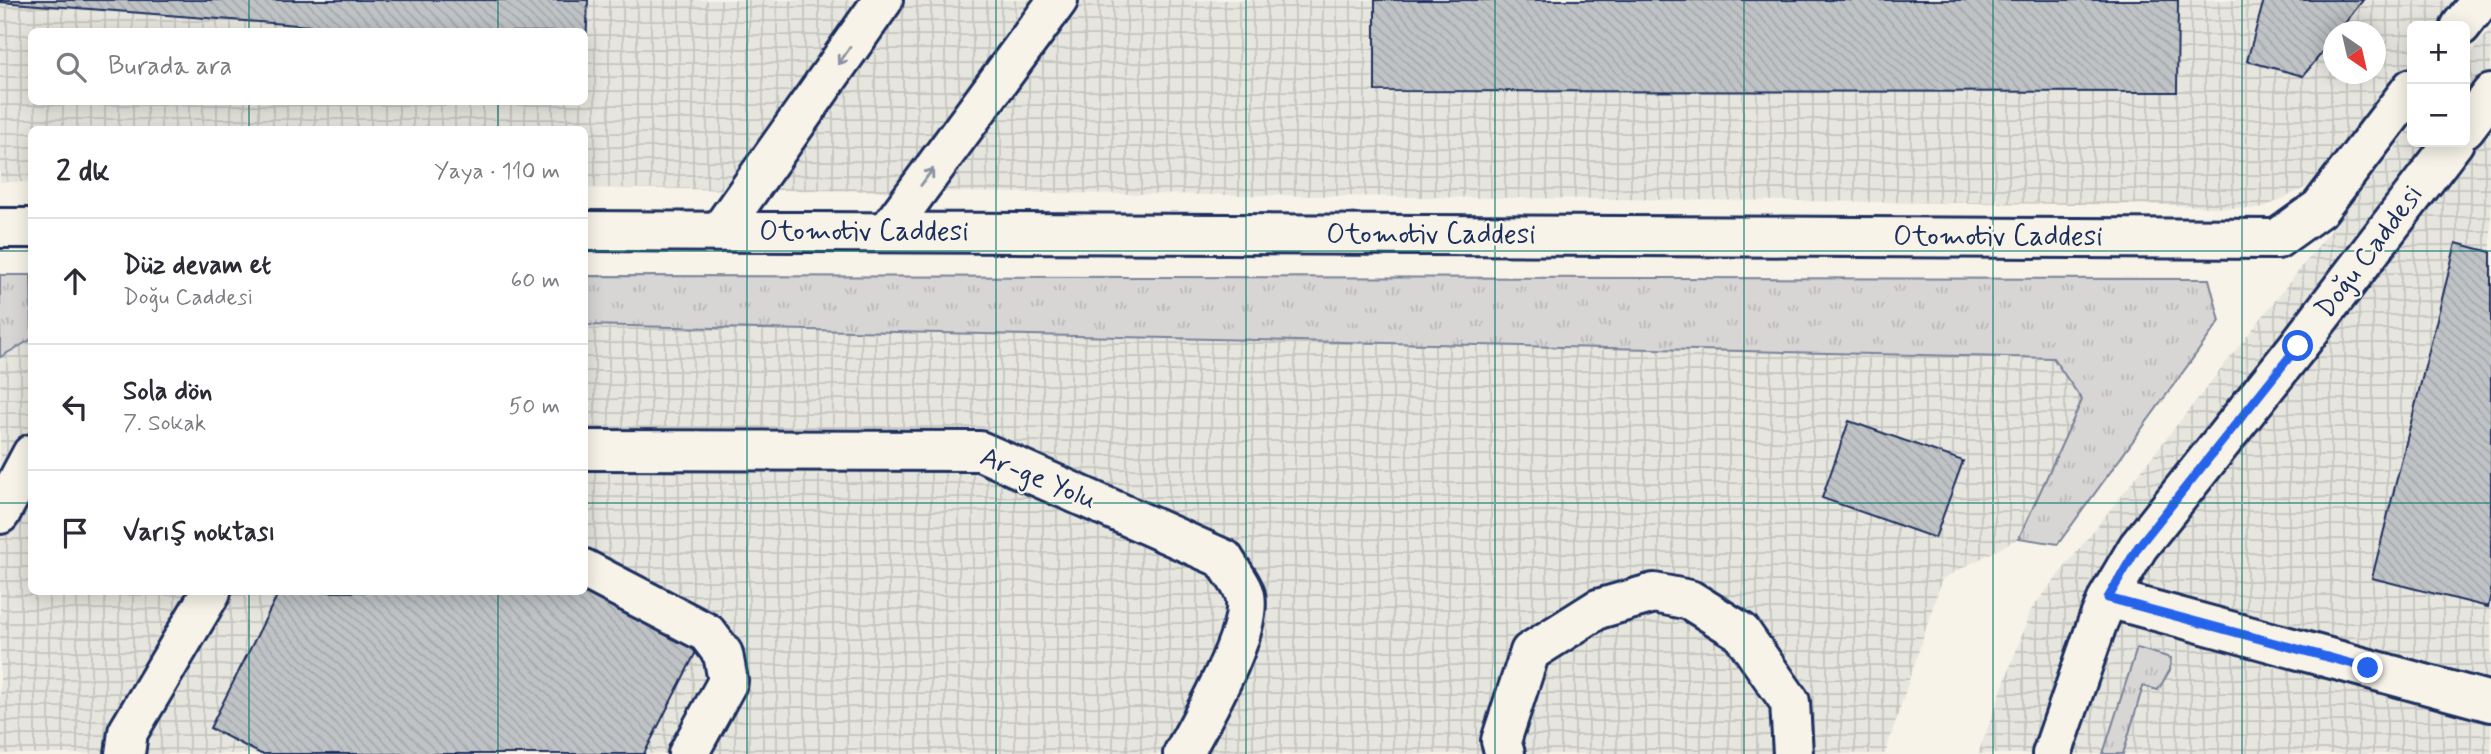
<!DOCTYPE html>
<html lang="tr">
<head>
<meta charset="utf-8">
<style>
  :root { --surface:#fff; --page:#f7f7f7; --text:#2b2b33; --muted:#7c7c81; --line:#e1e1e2 }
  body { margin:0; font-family:Mynerve,sans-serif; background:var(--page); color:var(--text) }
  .controls { position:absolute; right:21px; top:21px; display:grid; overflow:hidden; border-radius:10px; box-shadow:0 4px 18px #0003 }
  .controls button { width:63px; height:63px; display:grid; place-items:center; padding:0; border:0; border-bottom:2px solid var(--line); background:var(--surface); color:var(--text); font:35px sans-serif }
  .compass { position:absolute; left:2323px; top:21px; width:63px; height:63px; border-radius:50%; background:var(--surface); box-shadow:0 4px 18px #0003; rotate:146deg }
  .stop { position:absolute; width:21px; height:21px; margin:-16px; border:5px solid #2563eb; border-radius:50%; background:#fff }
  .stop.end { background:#2563eb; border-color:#fff; box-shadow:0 2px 7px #0008 }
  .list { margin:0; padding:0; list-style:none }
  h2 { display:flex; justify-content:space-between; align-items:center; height:91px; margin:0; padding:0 28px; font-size:30px }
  h2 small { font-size:23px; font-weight:400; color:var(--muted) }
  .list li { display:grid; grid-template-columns:46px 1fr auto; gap:21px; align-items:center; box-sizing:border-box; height:126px; padding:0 28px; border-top:2px solid var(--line) }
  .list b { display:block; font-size:26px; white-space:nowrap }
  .list p { margin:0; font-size:23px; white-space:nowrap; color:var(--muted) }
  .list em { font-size:23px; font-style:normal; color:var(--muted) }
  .icon { flex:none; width:38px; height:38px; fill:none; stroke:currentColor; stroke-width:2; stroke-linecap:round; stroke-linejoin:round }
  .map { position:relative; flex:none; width:2491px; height:754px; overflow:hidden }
  .search { position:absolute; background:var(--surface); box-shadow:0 4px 18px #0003; left:28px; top:28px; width:560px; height:77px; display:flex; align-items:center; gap:18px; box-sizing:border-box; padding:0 24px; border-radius:10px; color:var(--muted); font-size:26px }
  .panel { position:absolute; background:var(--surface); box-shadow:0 4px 18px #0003; left:28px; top:126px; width:560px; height:469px; border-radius:10px }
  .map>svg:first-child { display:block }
  .industrial { fill:url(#industrial-grid); fill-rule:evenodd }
  .grass { fill:url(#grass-tufts); stroke:#798299; stroke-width:2 }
  .building { fill:url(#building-back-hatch); stroke:#1b2f5e; stroke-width:2 }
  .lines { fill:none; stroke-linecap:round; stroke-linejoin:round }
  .minor-casing { stroke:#1b2f5e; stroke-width:44 }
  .minor { stroke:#f7f3e8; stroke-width:38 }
  .oneway { stroke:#8991a3 }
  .route { stroke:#2563eb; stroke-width:9 }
  .grid { fill:none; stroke:#0f766e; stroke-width:2; stroke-opacity:0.55 }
  .labels { text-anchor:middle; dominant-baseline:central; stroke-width:5; stroke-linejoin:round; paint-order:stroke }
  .street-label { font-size:28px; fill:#1b2f5e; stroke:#f7f3e8 }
</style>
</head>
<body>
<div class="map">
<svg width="2491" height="754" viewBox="0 0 2491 754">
  <defs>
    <pattern id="industrial-grid" width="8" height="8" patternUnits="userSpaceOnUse" patternTransform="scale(1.75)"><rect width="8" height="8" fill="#e6e5de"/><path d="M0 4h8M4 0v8" fill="none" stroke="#c5c5c1"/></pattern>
    <pattern id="grass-tufts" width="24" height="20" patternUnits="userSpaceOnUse" patternTransform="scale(1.75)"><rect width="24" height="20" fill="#d7d6d4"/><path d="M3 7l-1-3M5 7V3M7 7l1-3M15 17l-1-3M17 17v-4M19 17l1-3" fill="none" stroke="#b8b8b8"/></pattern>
    <pattern id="building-back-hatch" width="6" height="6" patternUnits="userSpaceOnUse" patternTransform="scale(1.75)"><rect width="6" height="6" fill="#c0c3c5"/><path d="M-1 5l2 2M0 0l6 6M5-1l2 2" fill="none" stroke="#a4a8ac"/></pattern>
  </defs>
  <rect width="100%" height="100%" fill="#f7f3e8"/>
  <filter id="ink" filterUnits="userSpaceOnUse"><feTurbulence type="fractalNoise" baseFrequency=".0143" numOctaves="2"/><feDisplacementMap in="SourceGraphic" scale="14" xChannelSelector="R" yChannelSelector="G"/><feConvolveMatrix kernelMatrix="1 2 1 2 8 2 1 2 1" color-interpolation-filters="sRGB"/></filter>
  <g filter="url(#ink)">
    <path class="industrial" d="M0,0H2471L2451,26H2412V77L2339,172L2260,209L2166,205L585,188L584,130H32L31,182H0ZM32,32H584V102H32ZM2334,32H2376V74H2334Z
      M2491,27V754H1978L2031,610L2412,127V142H2465V61Z
      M585,325L2053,358L2082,400L2019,538L1942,579L1885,754H0V357L31,339L32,592H584Z"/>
    <path class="grass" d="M0,275H31L32,339L0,357Z
      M585,276L2209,279L2220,321L2058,544L2019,538L2082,400L2053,358L585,325Z
      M2137,648L2171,658L2170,670L2158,690L2143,686L2123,754H2103Z"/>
    <path class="building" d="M0,0H588L586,47L584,32H387L0,2Z
      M1375,0H2178L2177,92L1375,91Z
      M2264,0H2363L2338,32H2334V38L2303,76L2247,61Z
      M2456,243L2491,252V594L2488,607L2372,578Z
      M1849,421L1963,461L1935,538L1822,498Z
      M584,591L698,648L644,754H261L210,728L279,592Z"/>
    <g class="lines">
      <defs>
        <path id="minor" d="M2461,26L2481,0
          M2465,128L2491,94
          M0,228H32
          M584,231L2277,239L2320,208L2412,88
          M720,231L883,0
          M887,232L1058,0
          M584,450L980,451L1224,559C1230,570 1240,581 1244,592C1257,626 1200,722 1183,754
          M0,514L32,454
          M584,569L707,633L723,654L728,681L688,754
          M2108,598L2491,702
          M125,754L128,732L211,592
          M1505,754L1501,741L1530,652L1598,609L1654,593L1690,600L1741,632L1790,702L1793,754
          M2052,754L2097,624L2108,598L2138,547L2298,346L2454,142"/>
      </defs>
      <use href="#minor" class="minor-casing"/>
      <use href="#minor" class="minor"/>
    </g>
    <defs><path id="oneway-shaft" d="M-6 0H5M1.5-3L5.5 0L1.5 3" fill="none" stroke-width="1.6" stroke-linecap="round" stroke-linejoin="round" transform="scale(1.75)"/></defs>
    <g class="oneway">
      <use href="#oneway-shaft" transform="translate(844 56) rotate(125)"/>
      <use href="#oneway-shaft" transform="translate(927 177) rotate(-54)"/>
    </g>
  </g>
  <g class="lines" filter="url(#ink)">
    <path class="route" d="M2298,346L2138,547L2108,598L2368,668"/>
  </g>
  <path class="grid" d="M249,0V32M498,0V32M747,0V754M996,0V754M1246,0V754M1495,0V754M1744,0V754M1993,0V754M2242,0V754M249,102V130M498,102V130M0,251H32M584,251H2491M0,503H32M584,503H2491M249,592V754M498,592V754"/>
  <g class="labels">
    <g class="street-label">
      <text x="864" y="232">Otomotiv Caddesi</text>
      <text x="1431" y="235">Otomotiv Caddesi</text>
      <text x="1998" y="237">Otomotiv Caddesi</text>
      <text transform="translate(2370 252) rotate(-53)">Doğu Caddesi</text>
      <text transform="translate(1038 479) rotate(22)">Ar-ge Yolu</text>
    </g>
  </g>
</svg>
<div class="controls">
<button>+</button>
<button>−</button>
</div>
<svg class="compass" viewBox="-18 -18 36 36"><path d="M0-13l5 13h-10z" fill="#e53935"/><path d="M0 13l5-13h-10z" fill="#7c7c81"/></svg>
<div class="stop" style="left:2298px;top:346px"></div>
<div class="stop end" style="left:2368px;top:668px"></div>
<div class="search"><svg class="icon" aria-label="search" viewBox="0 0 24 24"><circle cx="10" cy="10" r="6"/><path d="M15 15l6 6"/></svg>Burada ara</div>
<section class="panel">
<h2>2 dk<small>Yaya · 110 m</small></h2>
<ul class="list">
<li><svg class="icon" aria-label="ahead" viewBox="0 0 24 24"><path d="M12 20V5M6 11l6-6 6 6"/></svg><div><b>Düz devam et</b><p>Doğu Caddesi</p></div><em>60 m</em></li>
<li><svg class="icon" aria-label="left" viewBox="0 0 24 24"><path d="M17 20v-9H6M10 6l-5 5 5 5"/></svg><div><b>Sola dön</b><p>7. Sokak</p></div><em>50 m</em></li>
<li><svg class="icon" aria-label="arrive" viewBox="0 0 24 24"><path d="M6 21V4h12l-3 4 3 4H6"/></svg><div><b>Varış noktası</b></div></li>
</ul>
</section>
</div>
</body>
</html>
